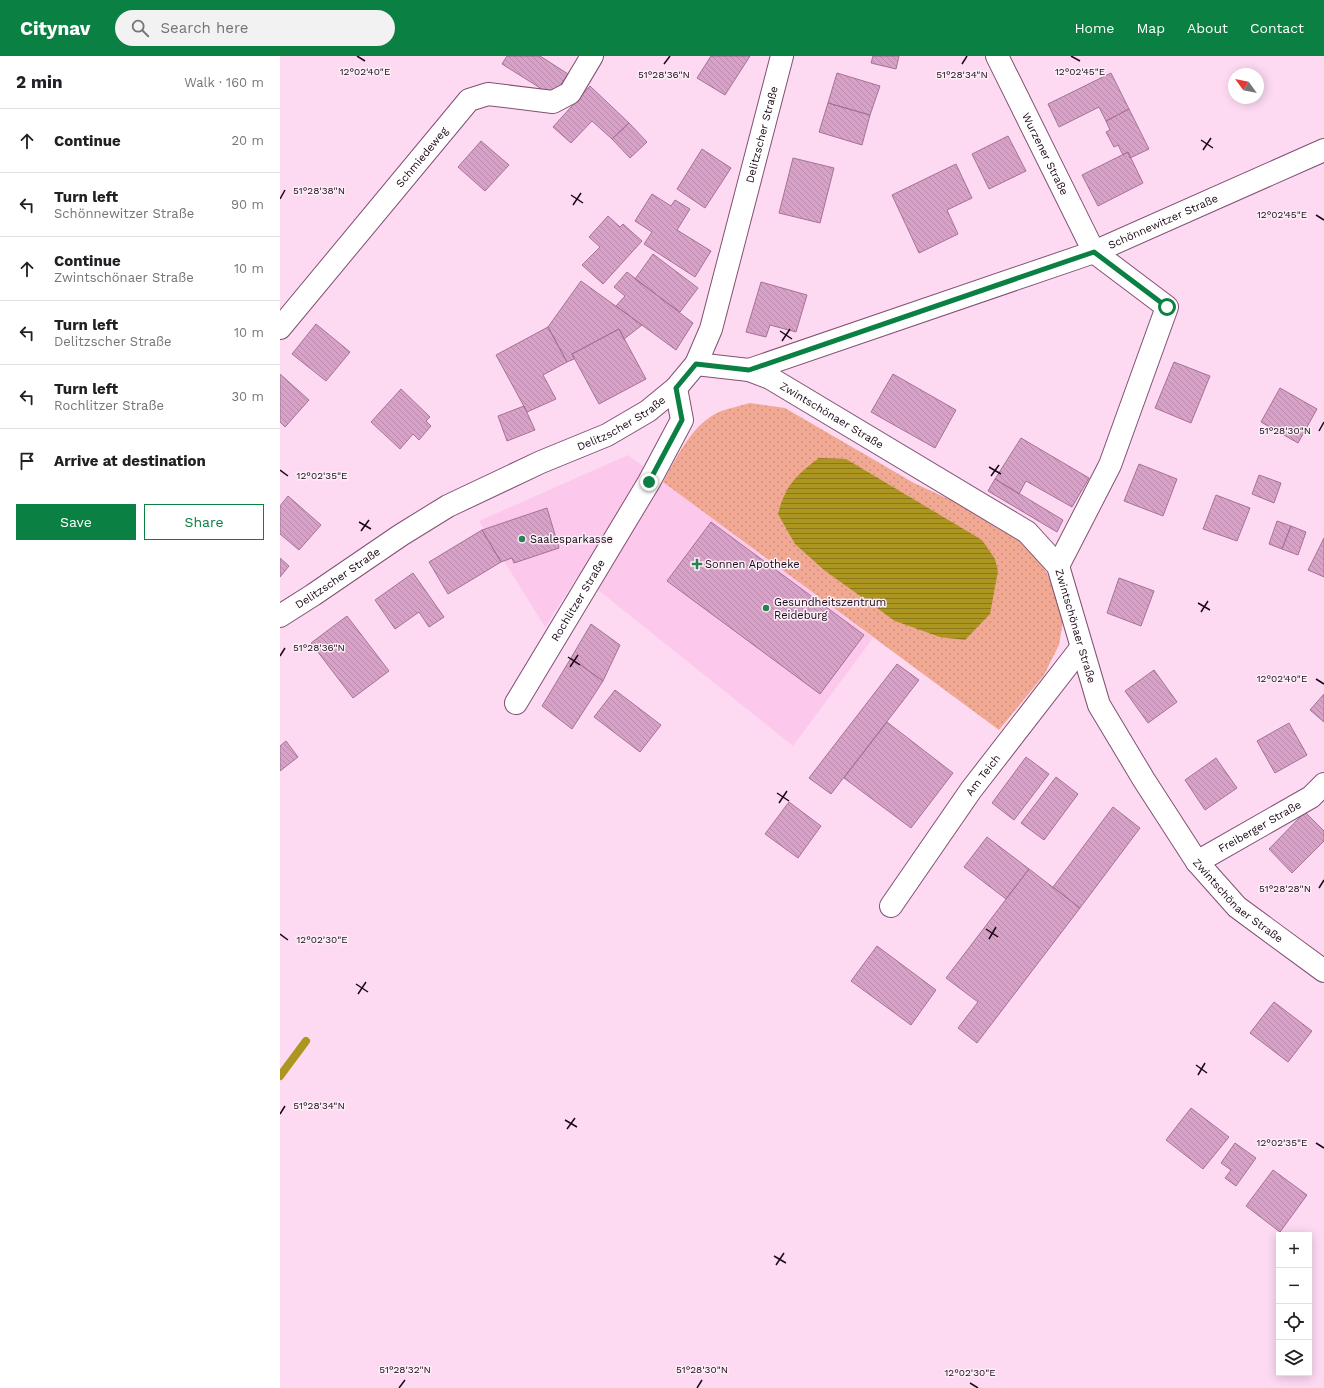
<!DOCTYPE html>
<html lang="en">
<head>
<meta charset="utf-8">
<style>
  :root { --surface:#fff; --page:#f2f2f2; --text:#202124; --muted:#757577; --line:#e0e0e0; --accent:#0b8043 }
  body { margin:0; font-family:"Work Sans",sans-serif; background:var(--page); color:var(--text) }
  .controls { position:absolute; right:12px; bottom:12px; display:grid; overflow:hidden; border-radius:0px; box-shadow:0 2px 10px #0003 }
  .controls button { width:36px; height:36px; display:grid; place-items:center; padding:0; border:0; border-bottom:1px solid var(--line); background:var(--surface); color:var(--text); font:20px sans-serif }
  .compass { position:absolute; left:948px; top:12px; width:36px; height:36px; border-radius:50%; background:var(--surface); box-shadow:0 2px 10px #0003; rotate:303deg }
  .stop { position:absolute; width:12px; height:12px; margin:-9px; border:3px solid #0b8043; border-radius:50%; background:#fff }
  .stop.end { background:#0b8043; border-color:#fff; box-shadow:0 1px 4px #0008 }
  .list { margin:0; padding:0; list-style:none }
  h2 { display:flex; justify-content:space-between; align-items:center; height:52px; margin:0; padding:0 16px; font-size:17px }
  h2 small { font-size:13px; font-weight:400; color:var(--muted) }
  .list li { display:grid; grid-template-columns:26px 1fr auto; gap:12px; align-items:center; box-sizing:border-box; height:64px; padding:0 16px; border-top:1px solid var(--line) }
  .list b { display:block; font-size:15px; white-space:nowrap }
  .list p { margin:0; font-size:13px; white-space:nowrap; color:var(--muted) }
  .list em { font-size:13px; font-style:normal; color:var(--muted) }
  .actions { display:flex; gap:8px; padding:12px 16px }
  .actions a { flex:1; padding:9px 0; border:1px solid var(--accent); border-radius:0px; text-align:center; font-size:14px; color:var(--accent) }
  .actions .main { background:var(--accent); color:#fff }
  .icon { flex:none; width:22px; height:22px; fill:none; stroke:currentColor; stroke-width:2; stroke-linecap:round; stroke-linejoin:round }
  .map { position:relative; flex:none; width:1044px; height:1332px; overflow:hidden }
  header { display:flex; align-items:center; gap:24px; box-sizing:border-box; height:56px; padding:0 20px; background:var(--accent); color:#fff }
  header strong { font-size:19px }
  nav { display:flex; gap:22px; margin-inline-start:auto; font-size:14px }
  .search { width:280px; height:36px; background:var(--page); display:flex; align-items:center; gap:10px; box-sizing:border-box; padding:0 14px; border-radius:22px; color:var(--muted); font-size:15px }
  main { display:flex }
  aside { flex:1; background:var(--surface) }
  .map>svg:first-child { display:block }
  .built { fill:#fcc9ec }
  .grass { fill:url(#grass-dots) }
  .water { fill:url(#water-rules) }
  .lines { fill:none; stroke-linecap:round; stroke-linejoin:round }
  .stream { stroke:#ac961f; stroke-width:8 }
  .building { fill:url(#building-back-hatch); stroke:#a57296 }
  .minor-casing { stroke:#815073; stroke-width:24 }
  .major-casing { stroke:#815073; stroke-width:24 }
  .minor { stroke:#fff; stroke-width:22 }
  .major { stroke:#fff; stroke-width:22 }
  .route { stroke:#0b8043; stroke-width:5 }
  .ticks { fill:none; stroke:#1b0816; stroke-width:1.5 }
  .poi-dot { fill:#298156; stroke:#fbeff7; stroke-width:1.5 }
  .labels { text-anchor:middle; dominant-baseline:central; stroke-width:3; stroke-linejoin:round; paint-order:stroke }
  .street-label { font-size:11px; fill:#1b0816; stroke:#fbeff7 }
  .poi-label { font-size:11px; fill:#1b0816; stroke:#fbeff7; text-anchor:start }
  .ticks-label { font-size:10px; text-anchor:middle; fill:#1b0816; stroke:#fbeff7; stroke-width:3; stroke-linejoin:round; paint-order:stroke }
</style>
</head>
<body>
<header>
<strong>Citynav</strong>
<div class="search"><svg class="icon" aria-label="search" viewBox="0 0 24 24"><circle cx="10" cy="10" r="6"/><path d="M15 15l6 6"/></svg>Search here</div>
<nav><a>Home</a><a>Map</a><a>About</a><a>Contact</a></nav>
</header>
<main>
<aside>
<h2>2 min<small>Walk · 160 m</small></h2>
<ul class="list">
<li><svg class="icon" aria-label="ahead" viewBox="0 0 24 24"><path d="M12 20V5M6 11l6-6 6 6"/></svg><div><b>Continue</b></div><em>20 m</em></li>
<li><svg class="icon" aria-label="left" viewBox="0 0 24 24"><path d="M17 20v-9H6M10 6l-5 5 5 5"/></svg><div><b>Turn left</b><p>Schönnewitzer Straße</p></div><em>90 m</em></li>
<li><svg class="icon" aria-label="ahead" viewBox="0 0 24 24"><path d="M12 20V5M6 11l6-6 6 6"/></svg><div><b>Continue</b><p>Zwintschönaer Straße</p></div><em>10 m</em></li>
<li><svg class="icon" aria-label="left" viewBox="0 0 24 24"><path d="M17 20v-9H6M10 6l-5 5 5 5"/></svg><div><b>Turn left</b><p>Delitzscher Straße</p></div><em>10 m</em></li>
<li><svg class="icon" aria-label="left" viewBox="0 0 24 24"><path d="M17 20v-9H6M10 6l-5 5 5 5"/></svg><div><b>Turn left</b><p>Rochlitzer Straße</p></div><em>30 m</em></li>
<li><svg class="icon" aria-label="arrive" viewBox="0 0 24 24"><path d="M6 21V4h12l-3 4 3 4H6"/></svg><div><b>Arrive at destination</b></div></li>
</ul>
<div class="actions"><a class="main">Save</a><a>Share</a></div>
</aside>
<div class="map">
<svg width="1044" height="1332" viewBox="0 0 1044 1332">
  <defs>
    <pattern id="grass-dots" width="8" height="8" patternUnits="userSpaceOnUse"><rect width="8" height="8" fill="#f2a993"/><path d="M2 2h.1M6 6h.1" fill="none" stroke="#cf907e" stroke-width="1.8" stroke-linecap="round"/></pattern>
    <pattern id="water-rules" width="6" height="5" patternUnits="userSpaceOnUse"><rect width="6" height="5" fill="#ac961f"/><path d="M0 2.5h6" fill="none" stroke="#8b781a"/></pattern>
    <pattern id="building-back-hatch" width="6" height="6" patternUnits="userSpaceOnUse"><rect width="6" height="6" fill="#d8a2c8"/><path d="M-1 5l2 2M0 0l6 6M5-1l2 2" fill="none" stroke="#b98aab"/></pattern>
  </defs>
  <rect width="100%" height="100%" fill="#fddaf2"/>
  <path class="built" d="M348,399L593,582L513,690L313,530L297,521L265,571L199,465Z"/>
  <path class="grass" d="M470,347L505,352L634,427L725,469L745,486L761,506L778,539L783,565L779,589L764,619L719,674L383,426C397,401 412,368 439,356C449,352 460,350 470,347Z"/>
  <path class="water" d="M539,402L566,403L702,484L715,503L718,515L710,558L685,584L660,581L615,565L544,514L515,488L498,458C505,430 516,419 539,402Z"/>
  <g class="lines">
    <path class="stream" d="M0,1020L26,985"/>
  </g>
  <path class="building" d="M227,0H260L288,18L273,40L222,8Z
    M431,0H470L445,39L417,22Z
    M593,0H619L616,13L591,7Z
    M557,17L600,30L590,59L548,47Z
    M831,17L849,53L826,65L819,51L779,71L768,48Z
    M310,30L349,67L332,83L312,65L291,87L273,71Z
    M548,47L590,59L582,89L539,76Z
    M849,53L869,93L850,102L848,96L843,99L838,89L834,91L826,76L830,74L826,65Z
    M349,67L367,86L350,102L332,83Z
    M728,80L746,115L709,133L692,98Z
    M201,85L229,109L205,135L178,111Z
    M422,93L451,112L425,152L397,133Z
    M848,96L863,127L818,150L802,119Z
    M513,102L554,112L540,167L499,157Z
    M676,108L692,142L667,154L678,178L639,197L612,139Z
    M372,138L391,150L395,144L410,153L397,174L431,195L415,221L364,188L372,176L355,165Z
    M328,160L340,171L343,168L362,185L323,228L302,209L320,191L309,181Z
    M373,198L418,232L400,256L355,223Z
    M347,216L413,267L396,294L336,250L345,240L334,231Z
    M301,225L362,269L344,283L339,273L292,298L294,303L287,306L268,271Z
    M481,226L527,239L516,276L490,269L486,281L466,276Z
    M36,268L70,296L46,325L12,298Z
    M268,271L287,306L263,319L276,343L247,356L216,299Z
    M339,273L366,323L319,348L292,298Z
    M894,306L930,320L911,367L875,352Z
    M0,318L29,344L5,371L0,366Z
    M613,318L676,354L655,392L591,356Z
    M1000,332L1037,353L1018,387L981,366Z
    M121,333L150,361L146,365L151,370L139,384L133,378L120,393L91,366Z
    M244,350L255,374L227,385L218,360Z
    M741,382L809,422L792,451L746,425L739,438L715,423Z
    M859,408L897,423L883,460L844,445Z
    M979,419L1001,427L994,447L972,438Z
    M715,423L783,464L777,476L708,435Z
    M936,439L970,452L957,485L923,473Z
    M8,440L41,469L19,494L0,478V450Z
    M267,452L279,492L234,507L232,502L221,506L202,474Z
    M997,465L1011,470L1002,493L989,488Z
    M431,466L584,579L540,638L387,525Z
    M1011,470L1026,476L1018,499L1002,493Z
    M202,474L221,506L168,538L149,506Z
    M1044,482V521L1028,514Z
    M0,502L9,510L0,521Z
    M133,517L164,561L149,571L139,556L115,573L95,544Z
    M839,522L874,535L861,570L827,557Z
    M67,560L109,615L73,642L31,587Z
    M311,568L340,589L323,625L291,602Z
    M291,602L323,625L292,673L262,650Z
    M617,608L639,624L551,738L529,722Z
    M874,614L897,646L868,667L845,635Z
    M335,634L381,669L360,696L314,661Z
    M1044,638V666L1030,654Z
    M607,666L673,717L631,772L564,722Z
    M1009,667L1027,699L995,717L977,685Z
    M6,685L18,701L0,715V690Z
    M746,701L769,718L734,764L712,747Z
    M936,702L957,732L925,754L905,724Z
    M776,721L798,738L764,784L741,767Z
    M509,746L541,770L518,802L485,778Z
    M833,751L860,772L800,852L773,831Z
    M1025,756L1044,775V785L1012,817L989,793Z
    M707,781L749,813L726,843L684,811Z
    M749,813L800,852L697,987L678,972L698,946L666,922Z
    M597,890L656,934L631,969L571,925Z
    M994,946L1032,975L1008,1006L970,977Z
    M911,1052L949,1081L923,1113L886,1084Z
    M955,1087L976,1102L956,1130L945,1122L951,1114L941,1107Z
    M993,1114L1027,1139L1000,1176L966,1150Z"/>
  <g class="lines">
    <defs>
      <g id="minor">
        <path id="s1" d="M717,0L814,196L887,251L830,409L778,510"/>
        <path id="s2" d="M0,272L189,44L208,38L273,46L290,37L312,0"/>
        <path id="s3" d="M416,308L469,314L490,322L747,476L778,510L819,649L864,724L917,806L957,851L1044,915"/>
        <path id="s4" d="M469,314L814,196L1044,94"/>
        <path id="s5" d="M236,647L369,426L402,364L396,332"/>
        <path id="s6" d="M917,806L1031,741L1044,728"/>
        <path id="s7" d="M611,850L691,734L801,592"/>
      </g>
      <g id="major">
        <path id="s8" d="M0,560L33,539L121,479L168,450L261,406L327,379L368,355L396,332L416,308L431,273L502,0"/>
      </g>
    </defs>
    <use href="#minor" class="minor-casing"/>
    <use href="#major" class="major-casing"/>
    <use href="#minor" class="minor"/>
    <use href="#major" class="major"/>
  </g>
  <g class="lines">
    <path class="route" d="M369,426L402,364L396,332L416,308L469,314L814,196L887,251"/>
  </g>
  <path class="ticks" d="M77,0L85,5M791,0L800,5M384,8L390,0M682,8L687,0M921,84L933,92M923,94L931,82M291,139L303,147M0,143L5,134M293,149L301,137M1036,159L1044,164M500,275L512,283M502,285L510,273M1039,375L1044,366M709,411L721,418M0,414L8,420M711,420L719,409M79,466L91,473M81,475L89,464M918,547L930,554M921,556L928,545M0,600L5,592M288,601L300,609M290,611L298,599M1036,623L1044,628M497,737L509,745M499,747L507,735M1039,832L1044,824M706,873L718,881M0,878L8,884M709,883L716,871M76,928L88,936M78,938L86,926M916,1009L927,1017M918,1019L925,1007M0,1058L5,1050M285,1064L297,1071M287,1073L295,1062M1036,1087L1044,1092M494,1200L506,1207M496,1209L504,1197M690,1327L698,1332M119,1332L125,1324M417,1332L422,1324"/>
  <g class="poi-dot">
    <circle cx="242" cy="483" r="4"/>
    <path d="M415 502h4v4h4v4h-4v4h-4v-4h-4v-4h4z"/>
    <circle cx="486" cy="552" r="4"/>
  </g>
  <g class="labels">
    <g class="street-label">
      <text stroke="none"><textPath href="#s8" startOffset="729">Delitzscher Straße</textPath></text>
      <text stroke="none"><textPath href="#s1" startOffset="109">Wurzener Straße</textPath></text>
      <text stroke="none"><textPath href="#s2" startOffset="222">Schmiedeweg</textPath></text>
      <text stroke="none"><textPath href="#s4" startOffset="440">Schönnewitzer Straße</textPath></text>
      <text stroke="none"><textPath href="#s3" startOffset="148">Zwintschönaer Straße</textPath></text>
      <text stroke="none"><textPath href="#s8" startOffset="393">Delitzscher Straße</textPath></text>
      <text stroke="none"><textPath href="#s8" startOffset="69">Delitzscher Straße</textPath></text>
      <text stroke="none"><textPath href="#s5" startOffset="120">Rochlitzer Straße</textPath></text>
      <text stroke="none"><textPath href="#s3" startOffset="484">Zwintschönaer Straße</textPath></text>
      <text stroke="none"><textPath href="#s7" startOffset="160">Am Teich</textPath></text>
      <text stroke="none"><textPath href="#s6" startOffset="72">Freiberger Straße</textPath></text>
      <text stroke="none"><textPath href="#s3" startOffset="808">Zwintschönaer Straße</textPath></text>
    </g>
    <g class="poi-label">
      <text x="250" y="483">Saalesparkasse</text>
      <text x="425" y="508">Sonnen Apotheke</text>
      <text x="494" y="546">Gesundheitszentrum<tspan x="494" dy="13">Reideburg</tspan></text>
    </g>
  </g>
  <g class="ticks-label">
    <text x="85" y="19">12°02'40"E</text>
    <text x="800" y="19">12°02'45"E</text>
    <text x="384" y="22">51°28'36"N</text>
    <text x="682" y="22">51°28'34"N</text>
    <text x="39" y="138">51°28'38"N</text>
    <text x="1002" y="162">12°02'45"E</text>
    <text x="1005" y="378">51°28'30"N</text>
    <text x="42" y="423">12°02'35"E</text>
    <text x="39" y="595">51°28'36"N</text>
    <text x="1002" y="626">12°02'40"E</text>
    <text x="1005" y="836">51°28'28"N</text>
    <text x="42" y="887">12°02'30"E</text>
    <text x="39" y="1053">51°28'34"N</text>
    <text x="1002" y="1090">12°02'35"E</text>
    <text x="125" y="1317">51°28'32"N</text>
    <text x="422" y="1317">51°28'30"N</text>
    <text x="690" y="1320">12°02'30"E</text>
  </g>
</svg>
<div class="controls">
<button>+</button>
<button>−</button>
<button><svg class="icon" aria-label="locate" viewBox="0 0 24 24"><circle cx="12" cy="12" r="6"/><path d="M12 2v4M12 18v4M2 12h4M18 12h4"/></svg></button>
<button><svg class="icon" aria-label="layers" viewBox="0 0 24 24"><path d="M12 4l9 5-9 5-9-5zM3 14l9 5 9-5"/></svg></button>
</div>
<svg class="compass" viewBox="-18 -18 36 36"><path d="M0-13l5 13h-10z" fill="#e53935"/><path d="M0 13l5-13h-10z" fill="#757577"/></svg>
<div class="stop" style="left:887px;top:251px"></div>
<div class="stop end" style="left:369px;top:426px"></div>
</div>
</main>
</body>
</html>
